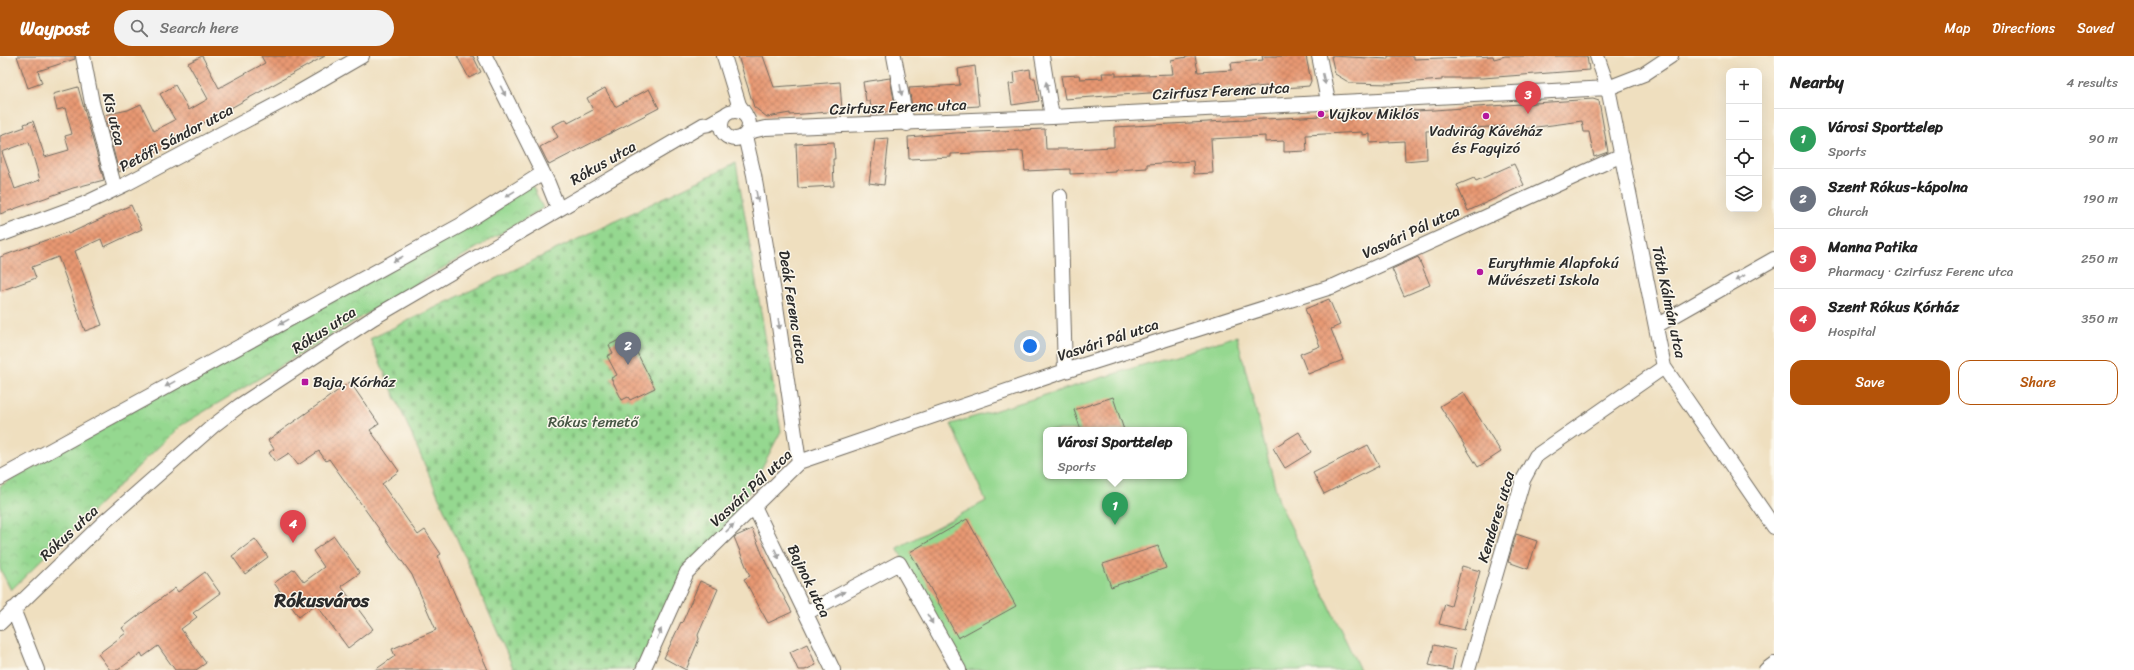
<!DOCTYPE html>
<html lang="en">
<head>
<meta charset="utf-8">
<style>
  :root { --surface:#fff; --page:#f2f2f2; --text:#222; --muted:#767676; --line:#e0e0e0; --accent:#b45309 }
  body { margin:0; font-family:Sriracha,sans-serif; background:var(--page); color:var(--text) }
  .controls { position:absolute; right:12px; top:12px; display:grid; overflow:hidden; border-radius:8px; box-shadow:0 4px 16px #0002 }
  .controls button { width:36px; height:36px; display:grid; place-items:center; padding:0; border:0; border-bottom:1px solid var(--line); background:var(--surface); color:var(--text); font:20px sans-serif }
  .you { position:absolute; left:1030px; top:290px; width:14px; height:14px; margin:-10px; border:3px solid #fff; border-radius:50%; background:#1a73e8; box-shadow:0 0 0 6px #1a73e833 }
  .badge { display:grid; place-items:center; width:26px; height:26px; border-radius:50%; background:var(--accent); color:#fff; font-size:13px; font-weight:700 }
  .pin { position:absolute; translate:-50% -33px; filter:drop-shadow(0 1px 2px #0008) }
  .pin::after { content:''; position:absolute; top:21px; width:14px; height:12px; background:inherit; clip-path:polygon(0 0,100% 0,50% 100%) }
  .popup { position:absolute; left:1043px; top:371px; width:144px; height:52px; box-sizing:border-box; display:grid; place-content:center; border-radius:8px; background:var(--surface); filter:drop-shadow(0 1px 3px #0005); font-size:13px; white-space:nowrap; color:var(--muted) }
  .popup b { font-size:15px; color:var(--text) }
  .popup::after { content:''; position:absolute; left:50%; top:100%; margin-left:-8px; border:8px solid transparent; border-top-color:var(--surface) }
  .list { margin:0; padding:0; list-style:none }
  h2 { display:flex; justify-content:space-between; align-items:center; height:52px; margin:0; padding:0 16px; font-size:17px }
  h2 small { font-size:13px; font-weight:400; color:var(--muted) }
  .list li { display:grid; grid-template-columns:26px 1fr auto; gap:12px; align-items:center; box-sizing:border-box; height:60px; padding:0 16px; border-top:1px solid var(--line) }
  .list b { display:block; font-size:15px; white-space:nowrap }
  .list p { margin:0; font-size:13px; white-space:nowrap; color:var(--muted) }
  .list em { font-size:13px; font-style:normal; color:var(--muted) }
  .actions { display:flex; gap:8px; padding:12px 16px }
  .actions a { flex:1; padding:9px 0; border:1px solid var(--accent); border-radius:12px; text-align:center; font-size:14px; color:var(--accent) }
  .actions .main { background:var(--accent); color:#fff }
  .icon { flex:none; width:22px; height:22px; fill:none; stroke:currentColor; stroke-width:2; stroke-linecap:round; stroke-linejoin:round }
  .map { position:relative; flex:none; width:1774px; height:614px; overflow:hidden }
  header { display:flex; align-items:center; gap:24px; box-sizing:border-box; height:56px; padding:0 20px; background:var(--accent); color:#fff }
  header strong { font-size:19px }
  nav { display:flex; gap:22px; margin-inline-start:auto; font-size:14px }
  .search { width:280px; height:36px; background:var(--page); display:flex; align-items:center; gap:10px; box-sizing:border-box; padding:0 14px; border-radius:22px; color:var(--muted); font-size:15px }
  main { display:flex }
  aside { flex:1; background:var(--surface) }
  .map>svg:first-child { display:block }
  .cemetery { fill:url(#cemetery-stones); stroke:#60825e }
  .park { fill:url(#park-crowns); stroke:#60825e }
  .pitch { fill:#95d890; stroke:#60825e; fill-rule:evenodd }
  .building { fill:url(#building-cross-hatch); fill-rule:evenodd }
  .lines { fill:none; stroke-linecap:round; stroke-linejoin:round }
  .street-casing { stroke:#706a5f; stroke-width:16 }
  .street { stroke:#fff; stroke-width:14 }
  .oneway { fill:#a0a0a0 }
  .poi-dot { fill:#b5179e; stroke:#fbf7ec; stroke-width:1.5 }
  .labels { text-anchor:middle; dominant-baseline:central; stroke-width:3; stroke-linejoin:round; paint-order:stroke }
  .street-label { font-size:15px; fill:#2b2b2b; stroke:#fbf7ec }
  .poi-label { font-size:15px; fill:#2b2b2b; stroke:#fbf7ec; text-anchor:start }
  .park-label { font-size:15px; fill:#465644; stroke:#fbf7ec }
  .district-label { font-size:19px; font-weight:bold; fill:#2b2b2b; stroke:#fbf7ec }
</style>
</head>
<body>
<header>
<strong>Waypost</strong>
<div class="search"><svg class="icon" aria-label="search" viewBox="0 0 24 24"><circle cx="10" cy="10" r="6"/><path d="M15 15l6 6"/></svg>Search here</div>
<nav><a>Map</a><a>Directions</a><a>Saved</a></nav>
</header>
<main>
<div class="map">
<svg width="1774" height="614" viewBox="0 0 1774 614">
  <defs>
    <pattern id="cemetery-stones" width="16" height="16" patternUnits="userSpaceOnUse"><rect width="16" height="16" fill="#95d890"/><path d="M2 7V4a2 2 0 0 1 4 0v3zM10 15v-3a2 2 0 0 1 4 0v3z" fill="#81ba7c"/></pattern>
    <pattern id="park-crowns" width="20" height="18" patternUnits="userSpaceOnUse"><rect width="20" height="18" fill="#95d890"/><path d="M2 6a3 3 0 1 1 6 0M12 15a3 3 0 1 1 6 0" fill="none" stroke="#81ba7c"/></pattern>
    <pattern id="building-cross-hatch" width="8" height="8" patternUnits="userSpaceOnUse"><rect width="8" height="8" fill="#e89872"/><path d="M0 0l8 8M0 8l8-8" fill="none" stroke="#bc7c5e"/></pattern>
  </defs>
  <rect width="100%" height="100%" fill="#fbf7ec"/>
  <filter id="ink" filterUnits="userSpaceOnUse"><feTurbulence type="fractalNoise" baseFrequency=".025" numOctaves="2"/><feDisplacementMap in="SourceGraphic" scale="8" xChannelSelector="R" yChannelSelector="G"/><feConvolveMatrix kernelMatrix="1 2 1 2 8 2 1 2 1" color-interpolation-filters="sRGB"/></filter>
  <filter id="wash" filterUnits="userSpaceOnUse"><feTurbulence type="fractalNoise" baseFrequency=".012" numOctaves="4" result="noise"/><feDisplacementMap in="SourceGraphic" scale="16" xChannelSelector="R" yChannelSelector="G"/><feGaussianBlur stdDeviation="0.9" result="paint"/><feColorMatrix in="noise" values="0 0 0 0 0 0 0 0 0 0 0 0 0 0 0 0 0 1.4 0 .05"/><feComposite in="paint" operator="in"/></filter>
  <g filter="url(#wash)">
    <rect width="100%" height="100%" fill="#efdfbf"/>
    <path class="cemetery" d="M736,107L781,375L730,473L687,517L643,614H514L370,283Z"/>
    <path class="park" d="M531,127L543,152L180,370L11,534L0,513V430Z"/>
    <path class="pitch" d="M1237,280L1279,446L1360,614H966L897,492L986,445L951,368ZM1046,374H1184V420H1046Z"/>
    <g id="blocks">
      <path class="building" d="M17,0H75V3L38,15L42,27L28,32Z
        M202,0L219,32L265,7L261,0H325L162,90L163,93L119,116L104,59L128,54L141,48L154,75L175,64L160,38L175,29L189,54L208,43L188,7Z
        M457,0H473L481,16L469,22Z
        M738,0H763L774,31L840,26L842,55L790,59V57L767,61L754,51Z
        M1192,0H1195L1198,16L1232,14L1231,7L1263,4L1262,0H1306L1311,25L1309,30L1298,31L1268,33L1267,30L1233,33V31L1065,43L1061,20L1079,19L1080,23L1103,22L1102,17H1116V20L1173,18L1171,4Z
        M1331,0L1388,3V0H1414V3L1493,0L1494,3L1505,0H1587L1589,14L1483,22H1442V24L1390,28L1350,27L1335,18Z
        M975,10L979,50L916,54V51H912L909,32L960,29L958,13Z
        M1030,13L1031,22H1035L1039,45L1012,49L1009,28L1015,27L1014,16Z
        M890,22L894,44L893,55L872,58L870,45H866L863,26Z
        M78,31L104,124L73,132L0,158V80L25,71L24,68L33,65L45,101L69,94L65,80L72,78L65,52L57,54L53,38ZM29,86L40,124L15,133L2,96Z
        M605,32L615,51L649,33L659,52L549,109L540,91L558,81L552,70L566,63L568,67L593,54L587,42Z
        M1593,43L1599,45L1608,96L1594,101L1589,76H1584L1582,65L1507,75L1505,70L1426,75L1427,103L1405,105L1404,85L1370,87V78L1362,79V76L1306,79L1307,95L1284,96V85L1265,86V80L1211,83L1213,117L1194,118L1193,105L1147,108V112L1116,114V116L1070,118V113L1025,115L1023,95L951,98V101L909,103L908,81L955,77L1045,73L1046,93H1071L1114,91V71L1434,54Z
        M889,82L884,129L869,127L875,83Z
        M834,86L835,103H833L834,130L798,132L796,88Z
        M1514,108L1524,129L1468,155L1457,129L1474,122L1476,125Z
        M131,149L142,173L104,191L101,183L75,195L102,269L85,275L58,201L32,211L36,222L0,235V201L68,176V178Z
        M1418,201L1430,229L1404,240L1392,213Z
        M1329,243L1340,269L1331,273L1343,304L1308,318L1300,298L1320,290L1305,253Z
        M623,282L627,290L632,287L655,332L630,344L628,341L622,344L611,322L617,319L607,300L613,297L609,289Z
        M350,326L379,368L370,374L399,415L382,428L418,479L425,474L441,498L438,500L488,614H375L395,600L392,593L436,574L412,519L329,403L326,405L319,395L298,409L289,397L275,406L269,397L274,393L268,384Z
        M1463,336L1501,396L1478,411L1440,350Z
        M1113,341L1124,374H1081L1074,354Z
        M1299,376L1311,396L1285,412L1273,392Z
        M1368,389L1379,410L1324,438L1313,417Z
        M967,463L1016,550L958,582L910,496Z
        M752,473L766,507L792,556L768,567L744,523L750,520L734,481Z
        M1516,478L1537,485L1528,513L1508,506Z
        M334,480L360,517L341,530L373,573L348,592L316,548L299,561L274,527L294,513L304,526L324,511L313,495Z
        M255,483L268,501L245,518L232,500Z
        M1158,490L1166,512L1111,531L1103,508Z
        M1462,510L1480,515L1464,574L1439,568L1445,548L1451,550Z
        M205,516L220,537L193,557L197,561L181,573L206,607L196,614H175L158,590L143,601L141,597L118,614H110L98,598L126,577L122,572L175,532L178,536Z
        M700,525L718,533L698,579L699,583L686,614L664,602L681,566L682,567Z
        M807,588L816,609L805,614H798L790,596Z
        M1434,589L1456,594L1452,614L1429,609Z"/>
    </g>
  </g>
  <g filter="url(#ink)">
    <use href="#blocks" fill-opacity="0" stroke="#706a5f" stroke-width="1"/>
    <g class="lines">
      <defs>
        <path id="street" d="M83,0L92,47L115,133
          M485,0L548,127L558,152
          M724,0L739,49L745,58
          M894,0L907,68
          M1042,0L1052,61
          M1319,0L1328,45
          M1597,0L1608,32L1664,311L1774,471
          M721 69a14 14 0 1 1 28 0a14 14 0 1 1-28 0Z
          M748,76L765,72L1052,61L1608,32L1644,18L1671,0
          M745,80L754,119L775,243L799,406
          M1060,140L1065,315
          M0,179L84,148L126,128L296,38L362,0
          M1656,270L1774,203
          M0,422L461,169L543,117
          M754,450L833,614
          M13,553L37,614
          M806,557L899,507L959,614
          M0,567L103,467L213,370L239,350L373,262L703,69L709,68L725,59
          M643,614L687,516L799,406L1065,315L1334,230L1622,99
          M1468,614L1523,424L1536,400L1664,311
          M1766,614L1774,608"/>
      </defs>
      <use href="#street" class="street-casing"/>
      <use href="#street" class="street"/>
    </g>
    <defs><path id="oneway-solid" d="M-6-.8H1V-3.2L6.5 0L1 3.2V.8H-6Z"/></defs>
    <g class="oneway">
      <use href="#oneway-solid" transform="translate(1324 23) rotate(77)"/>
      <use href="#oneway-solid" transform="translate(1047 31) rotate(-100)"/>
      <use href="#oneway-solid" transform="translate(901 34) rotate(81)"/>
      <use href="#oneway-solid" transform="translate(503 35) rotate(63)"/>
      <use href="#oneway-solid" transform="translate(510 138) rotate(148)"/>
      <use href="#oneway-solid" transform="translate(757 140) rotate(80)"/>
      <use href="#oneway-solid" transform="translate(398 203) rotate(151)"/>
      <use href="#oneway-solid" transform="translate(1740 222) rotate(150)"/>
      <use href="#oneway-solid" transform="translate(284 266) rotate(151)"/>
      <use href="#oneway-solid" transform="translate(779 268) rotate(82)"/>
      <use href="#oneway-solid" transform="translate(170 328) rotate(151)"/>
      <use href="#oneway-solid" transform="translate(730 472) rotate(-44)"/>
      <use href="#oneway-solid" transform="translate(777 498) rotate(65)"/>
      <use href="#oneway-solid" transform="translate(840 538) rotate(-28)"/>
      <use href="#oneway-solid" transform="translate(930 563) rotate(60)"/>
      <use href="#oneway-solid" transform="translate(659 578) rotate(-66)"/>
    </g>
  </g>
  <g class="poi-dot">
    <circle cx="1321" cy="58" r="4"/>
    <circle cx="1486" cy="60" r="4"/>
    <circle cx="1480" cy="216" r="4"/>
    <rect x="301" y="322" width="8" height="8" rx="2"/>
  </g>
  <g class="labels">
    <g class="street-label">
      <text transform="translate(1221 35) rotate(-3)">Czirfusz Ferenc utca</text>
      <text transform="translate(898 51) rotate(-2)">Czirfusz Ferenc utca</text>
      <text transform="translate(114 63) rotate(76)">Kis utca</text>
      <text transform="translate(176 82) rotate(-28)">Petőfi Sándor utca</text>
      <text transform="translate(603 107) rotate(-30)">Rókus utca</text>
      <text transform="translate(1411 176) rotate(-25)">Vasvári Pál utca</text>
      <text transform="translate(1669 246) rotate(78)">Tóth Kálmán utca</text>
      <text transform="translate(793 251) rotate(81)">Deák Ferenc utca</text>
      <text transform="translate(324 274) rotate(-33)">Rókus utca</text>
      <text transform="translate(1108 284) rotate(-18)">Vasvári Pál utca</text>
      <text transform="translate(751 432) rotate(-43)">Vasvári Pál utca</text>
      <text transform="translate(1496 461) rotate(-73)">Kenderes utca</text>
      <text transform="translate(69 477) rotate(-43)">Rókus utca</text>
      <text transform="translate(809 525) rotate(64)">Bajnok utca</text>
    </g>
    <g class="poi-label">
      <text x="1329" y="58">Vujkov Miklós</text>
      <text x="1486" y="75" text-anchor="middle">Vadvirág Kávéház<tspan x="1486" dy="17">és Fagyizó</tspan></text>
      <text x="1488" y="207">Eurythmie Alapfokú<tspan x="1488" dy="17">Művészeti Iskola</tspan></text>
      <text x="313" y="326">Baja, Kórház</text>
    </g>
    <g class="park-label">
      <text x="593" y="366">Rókus temető</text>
    </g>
    <g class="district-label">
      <text x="322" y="544">Rókusváros</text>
    </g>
  </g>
</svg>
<div class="controls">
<button>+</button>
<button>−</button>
<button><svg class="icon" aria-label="locate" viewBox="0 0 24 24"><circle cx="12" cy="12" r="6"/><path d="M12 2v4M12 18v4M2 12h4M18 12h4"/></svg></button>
<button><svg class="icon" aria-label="layers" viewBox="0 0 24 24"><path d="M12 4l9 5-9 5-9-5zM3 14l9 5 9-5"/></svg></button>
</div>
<div class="you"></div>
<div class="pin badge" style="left:1115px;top:469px;background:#2e9e5b">1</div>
<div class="popup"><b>Városi Sporttelep</b>Sports</div>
<div class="pin badge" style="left:628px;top:309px;background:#6b7280">2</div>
<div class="pin badge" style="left:1528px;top:58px;background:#e0444e">3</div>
<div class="pin badge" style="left:293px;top:487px;background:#e0444e">4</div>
</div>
<aside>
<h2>Nearby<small>4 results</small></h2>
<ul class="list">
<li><span class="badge" style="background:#2e9e5b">1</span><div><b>Városi Sporttelep</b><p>Sports</p></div><em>90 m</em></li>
<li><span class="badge" style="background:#6b7280">2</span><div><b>Szent Rókus-kápolna</b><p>Church</p></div><em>190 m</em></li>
<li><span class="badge" style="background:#e0444e">3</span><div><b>Manna Patika</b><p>Pharmacy · Czirfusz Ferenc utca</p></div><em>250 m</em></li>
<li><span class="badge" style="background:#e0444e">4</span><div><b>Szent Rókus Kórház</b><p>Hospital</p></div><em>350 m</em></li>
</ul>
<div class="actions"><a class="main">Save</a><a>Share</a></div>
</aside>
</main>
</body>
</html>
